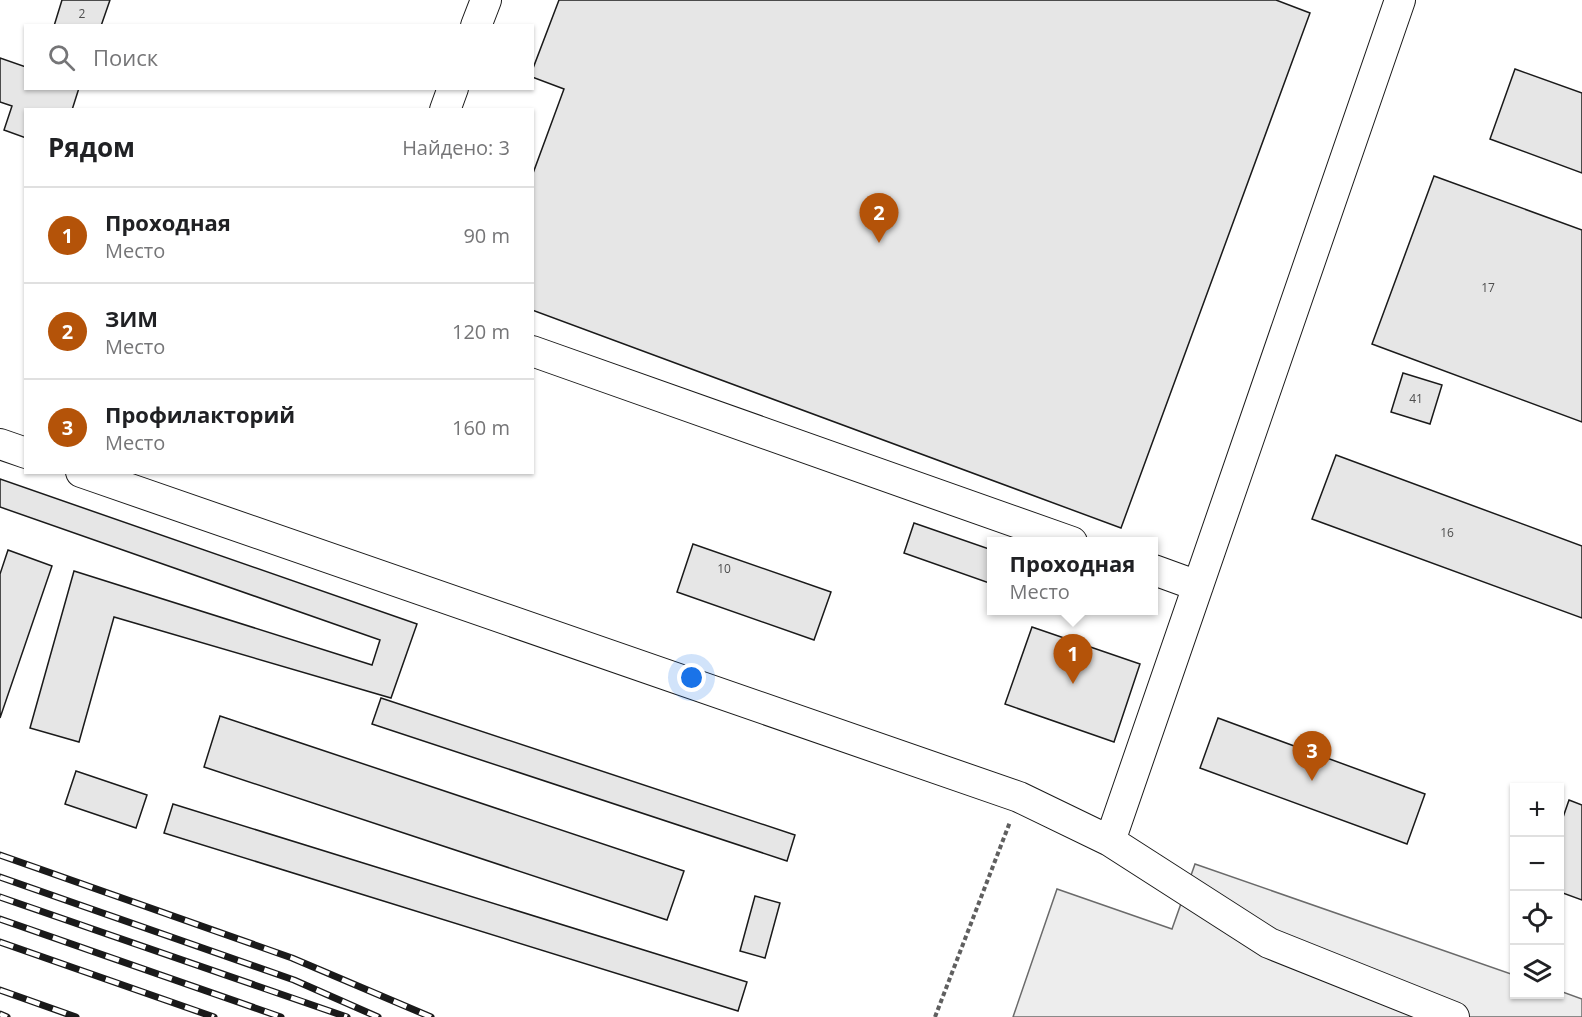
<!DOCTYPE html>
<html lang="ru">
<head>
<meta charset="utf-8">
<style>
  :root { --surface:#fff; --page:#f6f6f6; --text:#202124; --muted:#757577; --line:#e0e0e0; --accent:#b45309 }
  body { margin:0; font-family:"Open Sans",sans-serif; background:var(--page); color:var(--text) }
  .controls { position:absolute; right:18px; bottom:18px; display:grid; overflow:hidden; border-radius:0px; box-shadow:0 2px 4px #0004 }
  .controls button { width:54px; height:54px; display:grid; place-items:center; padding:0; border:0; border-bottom:2px solid var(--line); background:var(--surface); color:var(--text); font:30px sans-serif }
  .you { position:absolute; left:692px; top:678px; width:21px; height:21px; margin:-15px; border:4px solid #fff; border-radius:50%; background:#1a73e8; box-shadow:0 0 0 9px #1a73e833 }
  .badge { display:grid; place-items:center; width:39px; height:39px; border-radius:50%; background:var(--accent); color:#fff; font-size:20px; font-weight:700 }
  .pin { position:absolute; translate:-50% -50px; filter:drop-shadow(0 2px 3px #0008) }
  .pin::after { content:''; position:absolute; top:32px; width:21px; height:18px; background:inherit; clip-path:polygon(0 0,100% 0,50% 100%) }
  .popup { position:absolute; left:987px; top:537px; width:171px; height:78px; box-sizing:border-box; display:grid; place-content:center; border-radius:0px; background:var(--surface); filter:drop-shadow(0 2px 4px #0005); font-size:20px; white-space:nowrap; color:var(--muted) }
  .popup b { font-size:22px; color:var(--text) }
  .popup::after { content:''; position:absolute; left:50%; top:100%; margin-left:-12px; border:12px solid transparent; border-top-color:var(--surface) }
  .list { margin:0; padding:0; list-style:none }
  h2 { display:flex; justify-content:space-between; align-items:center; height:78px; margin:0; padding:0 24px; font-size:26px }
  h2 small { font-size:20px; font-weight:400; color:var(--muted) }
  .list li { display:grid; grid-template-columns:39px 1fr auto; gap:18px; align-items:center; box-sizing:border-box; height:96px; padding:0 24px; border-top:2px solid var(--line) }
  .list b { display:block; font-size:22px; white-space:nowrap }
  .list p { margin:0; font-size:20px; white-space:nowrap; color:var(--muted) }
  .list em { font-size:20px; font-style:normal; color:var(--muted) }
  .icon { flex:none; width:33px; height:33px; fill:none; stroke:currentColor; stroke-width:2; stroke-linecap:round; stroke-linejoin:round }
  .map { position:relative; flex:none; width:1582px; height:1017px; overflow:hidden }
  .search { position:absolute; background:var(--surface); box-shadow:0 2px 4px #0004; left:24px; top:24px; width:510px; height:66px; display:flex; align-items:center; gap:15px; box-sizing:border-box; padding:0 21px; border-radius:0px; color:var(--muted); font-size:22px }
  .panel { position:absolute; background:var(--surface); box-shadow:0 2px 4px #0004; left:24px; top:108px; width:510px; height:366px; border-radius:0px }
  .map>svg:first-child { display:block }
  .built { fill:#ededed; stroke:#6a6a6a; stroke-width:1.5 }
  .building { fill:#e6e6e6; stroke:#1a1a1a; stroke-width:1.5 }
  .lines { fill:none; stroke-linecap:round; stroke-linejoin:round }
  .minor-casing { stroke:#1a1a1a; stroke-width:32 }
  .path { stroke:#5f5f5f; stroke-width:4; stroke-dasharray:4.5 3; stroke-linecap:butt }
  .minor { stroke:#fff; stroke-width:30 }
  .rail-casing { stroke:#1a1a1a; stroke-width:7 }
  .rail { stroke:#fff; stroke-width:4.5; stroke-dasharray:14; stroke-linecap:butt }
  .labels { text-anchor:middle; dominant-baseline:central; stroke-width:4.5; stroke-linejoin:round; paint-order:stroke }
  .number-label { font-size:12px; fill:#4d4d4d }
</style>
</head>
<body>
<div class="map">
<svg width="1582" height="1017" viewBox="0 0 1582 1017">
  <rect width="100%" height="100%" fill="#fff"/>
  <path class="built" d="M1195,864L1514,975V994H1560V991L1582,999V1017H1013L1057,889L1172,929Z"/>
  <path class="building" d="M62,0H110L101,26H54Z
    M559,0H1276L1310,13L1121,528L532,310V176L564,89L532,77V71Z
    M0,58L26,67V88H79L72,110H26V138L4,130L12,106L0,102Z
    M1515,69L1582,93V173L1490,139Z
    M1434,176L1582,230V422L1372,344Z
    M1403,373L1442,385L1430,424L1391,412Z
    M1336,455L1582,546V618L1312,519Z
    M0,479L417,624L391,698L114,617L79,742L30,728L74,571L372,665L380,640L0,507Z
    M914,523L992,550V584L904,553Z
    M693,544L831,592L814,640L677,592Z
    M8,550L52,566L0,718V574Z
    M1032,627L1140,664L1114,742L1005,704Z
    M381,698L795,835L787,861L372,724Z
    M220,716L684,871L667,920L204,767Z
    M1218,718L1425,794L1407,844L1200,768Z
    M76,771L147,795L136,828L65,804Z
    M1569,800L1582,805V900L1560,892V826Z
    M173,804L747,982L738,1011L164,833Z
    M755,896L780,903L765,958L740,951Z"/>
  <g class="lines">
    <defs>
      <path id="minor" d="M476,26L486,0
        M445,110L453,88
        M532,351L1072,542
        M0,444L26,453
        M81,472L1019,797L1110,841L1269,943L1454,1017
        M1154,570L1198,586
        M1110,841L1400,0"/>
    </defs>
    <use href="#minor" class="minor-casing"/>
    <path class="path" d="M935,1017L1010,822"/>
    <use href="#minor" class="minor"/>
    <defs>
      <path id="rail" d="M0,855L292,958L431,1017
        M0,877L294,980L378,1017
        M0,897L347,1017
        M0,919L281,1017
        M0,942L214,1017
        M0,990L76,1017
        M0,1014L7,1017"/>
    </defs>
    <use href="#rail" class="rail-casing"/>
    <use href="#rail" class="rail"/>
  </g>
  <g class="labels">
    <g class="number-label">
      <text x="82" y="13">2</text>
      <text x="1488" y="287">17</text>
      <text x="1416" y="398">41</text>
      <text x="1447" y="532">16</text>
      <text x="724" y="568">10</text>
    </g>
  </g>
</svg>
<div class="controls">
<button>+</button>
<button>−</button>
<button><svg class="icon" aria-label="locate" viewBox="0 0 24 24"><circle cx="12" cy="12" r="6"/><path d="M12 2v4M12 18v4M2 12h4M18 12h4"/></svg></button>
<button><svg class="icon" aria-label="layers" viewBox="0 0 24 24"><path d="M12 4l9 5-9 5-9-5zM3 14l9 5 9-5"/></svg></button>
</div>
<div class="you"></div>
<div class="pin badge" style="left:1073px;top:684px">1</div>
<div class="popup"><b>Проходная</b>Место</div>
<div class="pin badge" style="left:879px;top:243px">2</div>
<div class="pin badge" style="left:1312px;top:781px">3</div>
<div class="search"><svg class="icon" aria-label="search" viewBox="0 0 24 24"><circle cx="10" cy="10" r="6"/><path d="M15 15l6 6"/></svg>Поиск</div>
<section class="panel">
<h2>Рядом<small>Найдено: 3</small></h2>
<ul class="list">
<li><span class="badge">1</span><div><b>Проходная</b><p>Место</p></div><em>90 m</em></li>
<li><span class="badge">2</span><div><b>ЗИМ</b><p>Место</p></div><em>120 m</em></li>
<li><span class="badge">3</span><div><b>Профилакторий</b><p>Место</p></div><em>160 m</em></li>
</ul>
</section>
</div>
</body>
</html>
